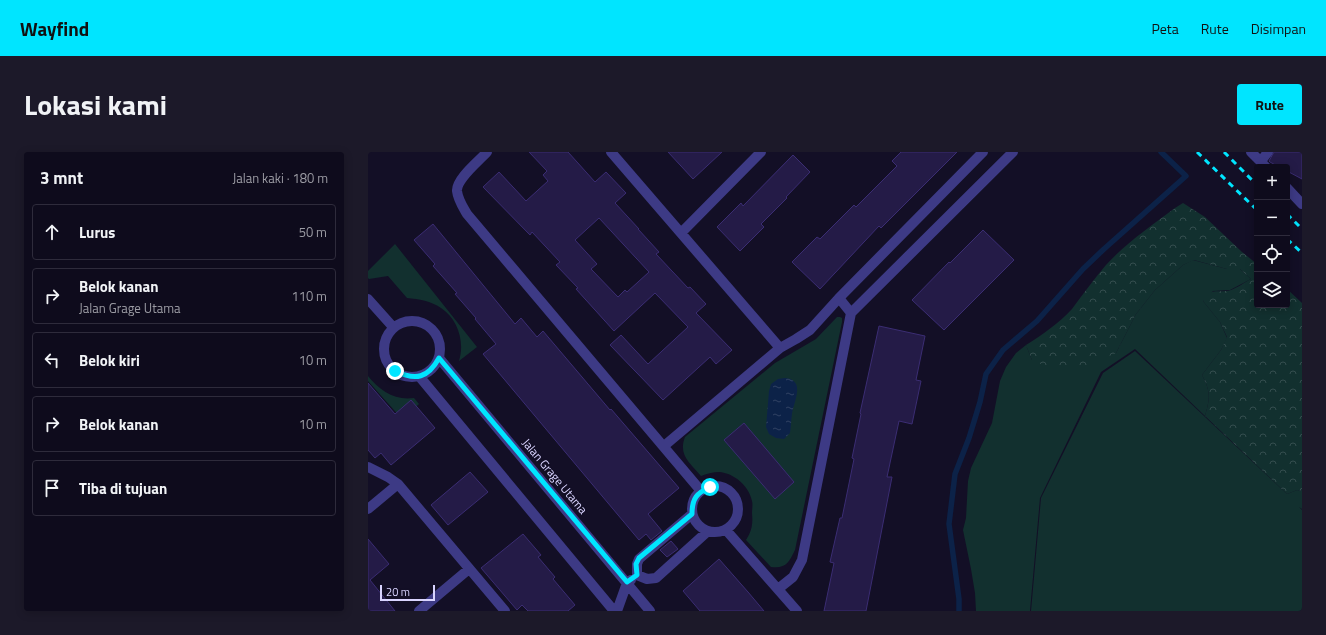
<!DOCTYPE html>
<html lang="id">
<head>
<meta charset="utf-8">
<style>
  :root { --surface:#0e0b1c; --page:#1c1929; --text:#f1f3f6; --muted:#9b9ba3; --line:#2e2b3b; --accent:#00e5ff }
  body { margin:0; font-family:"Titillium Web",sans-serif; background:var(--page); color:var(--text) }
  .controls { position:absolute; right:12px; top:12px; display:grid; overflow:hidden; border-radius:4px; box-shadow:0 2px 10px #0003 }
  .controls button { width:36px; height:36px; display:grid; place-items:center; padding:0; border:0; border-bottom:1px solid var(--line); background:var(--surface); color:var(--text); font:20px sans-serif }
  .scale { position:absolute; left:12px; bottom:10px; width:55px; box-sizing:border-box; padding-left:4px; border:2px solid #d9d4ff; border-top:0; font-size:11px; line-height:14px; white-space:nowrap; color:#d9d4ff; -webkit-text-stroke:3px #130f26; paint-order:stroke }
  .stop { position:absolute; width:12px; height:12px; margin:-9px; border:3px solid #00e5ff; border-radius:50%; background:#fff }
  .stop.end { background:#00e5ff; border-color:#fff; box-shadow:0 1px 4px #0008 }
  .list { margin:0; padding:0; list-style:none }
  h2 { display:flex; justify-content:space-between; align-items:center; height:52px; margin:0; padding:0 16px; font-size:17px }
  h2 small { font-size:13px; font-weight:400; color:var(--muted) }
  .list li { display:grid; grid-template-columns:26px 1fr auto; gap:12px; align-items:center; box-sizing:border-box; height:56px; margin:0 8px 8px; padding:0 8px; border:1px solid var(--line); border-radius:4px }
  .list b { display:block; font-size:15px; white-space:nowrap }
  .list p { margin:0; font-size:13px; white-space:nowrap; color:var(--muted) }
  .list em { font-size:13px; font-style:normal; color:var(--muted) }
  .icon { flex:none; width:22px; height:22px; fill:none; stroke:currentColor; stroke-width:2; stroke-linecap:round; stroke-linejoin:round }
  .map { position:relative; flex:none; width:934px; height:459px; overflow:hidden; border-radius:4px }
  header { display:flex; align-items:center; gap:24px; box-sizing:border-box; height:56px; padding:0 20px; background:var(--accent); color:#111 }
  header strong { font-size:19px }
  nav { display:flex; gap:22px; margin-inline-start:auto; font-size:14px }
  .intro { display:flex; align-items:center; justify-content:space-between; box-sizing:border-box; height:96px; padding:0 24px }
  h1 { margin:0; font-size:28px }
  .button { padding:10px 18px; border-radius:4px; background:var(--accent); color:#111; font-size:14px; font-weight:700 }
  main { display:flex; gap:24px; padding:0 24px }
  aside { flex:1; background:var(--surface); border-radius:4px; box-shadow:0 2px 10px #0003 }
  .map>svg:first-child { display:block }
  .green { fill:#12302f }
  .forest { fill:url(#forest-crowns) }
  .water { fill:url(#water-ripples) }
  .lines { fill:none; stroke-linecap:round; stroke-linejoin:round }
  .stream { stroke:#0c2248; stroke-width:5.5 }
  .building { fill:#241b47; stroke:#3b2d73; fill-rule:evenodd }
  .minor { stroke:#3d3a85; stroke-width:10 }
  .rail { stroke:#00e5ff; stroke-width:3; stroke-dasharray:6 5; stroke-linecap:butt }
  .route { stroke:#00e5ff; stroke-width:5 }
  .labels { text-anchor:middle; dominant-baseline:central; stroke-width:3; stroke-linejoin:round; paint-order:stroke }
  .street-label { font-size:12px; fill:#d9d4ff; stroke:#130f26 }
</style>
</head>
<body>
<header>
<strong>Wayfind</strong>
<nav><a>Peta</a><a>Rute</a><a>Disimpan</a></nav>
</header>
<div class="intro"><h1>Lokasi kami</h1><a class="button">Rute</a></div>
<main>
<aside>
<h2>3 mnt<small>Jalan kaki · 180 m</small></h2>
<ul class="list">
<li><svg class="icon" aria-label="ahead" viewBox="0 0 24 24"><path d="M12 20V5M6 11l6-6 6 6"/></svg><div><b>Lurus</b></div><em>50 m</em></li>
<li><svg class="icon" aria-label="right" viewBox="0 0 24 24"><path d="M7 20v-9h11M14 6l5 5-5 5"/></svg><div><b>Belok kanan</b><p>Jalan Grage Utama</p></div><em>110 m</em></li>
<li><svg class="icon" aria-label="left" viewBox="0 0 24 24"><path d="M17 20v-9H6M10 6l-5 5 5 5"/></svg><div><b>Belok kiri</b></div><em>10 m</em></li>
<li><svg class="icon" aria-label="right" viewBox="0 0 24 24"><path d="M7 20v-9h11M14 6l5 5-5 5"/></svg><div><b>Belok kanan</b></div><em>10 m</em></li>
<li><svg class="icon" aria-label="arrive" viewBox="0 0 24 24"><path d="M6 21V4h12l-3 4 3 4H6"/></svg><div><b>Tiba di tujuan</b></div></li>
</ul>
</aside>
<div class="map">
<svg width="934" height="459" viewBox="0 0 934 459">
  <defs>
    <pattern id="forest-crowns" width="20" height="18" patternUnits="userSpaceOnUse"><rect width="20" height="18" fill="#12302f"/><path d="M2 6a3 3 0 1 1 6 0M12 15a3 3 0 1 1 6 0" fill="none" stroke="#344d4e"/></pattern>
    <pattern id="water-ripples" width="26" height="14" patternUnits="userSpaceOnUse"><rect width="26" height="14" fill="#0c2248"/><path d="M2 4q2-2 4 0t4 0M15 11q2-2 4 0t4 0" fill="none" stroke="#2f4163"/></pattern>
  </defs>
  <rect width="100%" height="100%" fill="#130f26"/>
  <path class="green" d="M27,92L109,195L91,209C97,190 90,167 73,156C63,149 51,147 39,146L20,124L1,127L0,126V119Z
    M825,108L859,117H872L883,127L862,138L845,139L835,149L852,170L859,186L853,198L834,223C843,240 842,246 837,264L767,197L733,220L672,346L662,459H608L607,441L603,417L595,378L598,366L600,329L603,316L624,271L632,229L638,215L648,201L658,193L664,208L748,201L768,162L787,138L815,113Z
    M469,165H472L474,166V170L427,398C421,410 418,417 403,415L378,388C384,379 385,372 384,361C384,357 385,353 384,349C381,334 366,321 351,320C345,320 338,322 333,324C322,311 310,303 317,285L407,211L448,187Z
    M767,199L919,342L929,338L934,339V357L931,355L934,358V459H663L673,346L735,221Z
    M0,224C11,238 27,249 46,246L51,252L34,267L0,229Z"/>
  <path class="forest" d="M815,51L837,65L874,100L889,112V153H919V137L934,151V339L929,338L919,342L837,264C842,246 843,240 834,223L853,198L859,185L852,170L835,149C843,134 850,142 863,138C869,136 877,130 883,127L872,117H859L826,108L815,113L787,138L768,162L748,201L720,214H677L664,208L658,193C674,183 691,171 704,157C715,142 726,127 738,113C758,91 783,74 807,56Z"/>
  <path class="water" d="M417,226C438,228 426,249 424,262C423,268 423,275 422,281L416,287L408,286L401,282L398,275L401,239L403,232L410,227Z"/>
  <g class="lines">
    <path class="stream" d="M591,459V447L581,372L587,322L601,286L612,250L618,222L635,198L669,169L715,117L736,97L818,24L793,0"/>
  </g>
  <path class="building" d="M161,0H200L227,30L238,20L258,41L247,51L271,77H270L291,100L288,102L320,136L322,135L338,152L328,161L364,198L348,212L342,205L295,248L242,193L253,183L280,212L320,175L287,141L246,179L208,137L210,136L188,113L192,110L164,80L162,83L115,35L131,20L158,49L180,29L175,23L179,19ZM231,66L281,120L259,140L257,138L250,145L223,117L229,112L207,88Z
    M300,0H354L325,27Z
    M533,0H589L513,76L511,74L452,137L424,110L449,85L452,87L486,53L488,55L529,14L524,9Z
    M906,0H934V27L919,19V15H911L902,10L901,9Z
    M425,3L442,20L418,45L419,46L393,72L396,75L372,99L349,75L373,51L375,54Z
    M65,72L147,172L153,166L169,185L175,179L242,258L243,257L311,336L280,362L294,379L283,388L278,382L271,388L115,202L128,192L107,167L108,166L87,142L89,141L65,114L67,112L46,88Z
    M615,78L646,108L576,178L544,148L581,110L582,111Z
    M511,174L557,184L548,228L553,229L544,272L531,269L519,325H524L498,459H456L466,411L462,410L472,366H474L486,307L484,306L493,262L492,261Z
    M0,231L27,262L43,248L67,276L23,313L13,301L7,306L0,298Z
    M376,271L426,330L407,347L356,288Z
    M102,320L120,340L80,373L63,353Z
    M155,382L173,403L170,405L187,425L185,427L207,453L200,459H160L154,453L149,458L113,416Z
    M0,387L21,412L2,428L27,459H0Z
    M303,389L310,397L299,405L292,398Z
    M351,407L380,440L396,459H332L315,439Z"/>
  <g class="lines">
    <path class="minor" d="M119,0C111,9 88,27 89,39C90,48 95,55 99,62L333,339
      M243,0L412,196
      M883,0L898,15
      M893,9L900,0
      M919,36L934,52
      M313,81L393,0
      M471,146L483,161
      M0,147L25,175
      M16 197a28 28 0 1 1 56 0a28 28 0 1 1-56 0Z
      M71,206L282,459
      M51,224L246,459
      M296,294L412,196L428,187L442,178L471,146L615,0
      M0,315L20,325L30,332L137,459
      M324 357a23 23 0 1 1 46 0a23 23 0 1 1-46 0Z
      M0,357L30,332
      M358,378L429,459
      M269,423L279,427L288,426L340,379
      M269,423V412L271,407L324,362
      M410,437L425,425L434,408L483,161L645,0
      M51,459L101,417
      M249,459L259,431L263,428"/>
    <path class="rail" d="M829,0L889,58
      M856,0L889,33
      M919,62L934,77
      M919,87L934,101"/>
  </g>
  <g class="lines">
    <path class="route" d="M27,219C48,229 60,226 71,206L259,430L269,423L268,412L271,406L324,362C324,346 329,341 342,335"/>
  </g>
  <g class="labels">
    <g class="street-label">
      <text transform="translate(187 324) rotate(50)">Jalan Grage Utama</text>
    </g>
  </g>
</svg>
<div class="controls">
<button>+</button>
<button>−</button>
<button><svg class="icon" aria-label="locate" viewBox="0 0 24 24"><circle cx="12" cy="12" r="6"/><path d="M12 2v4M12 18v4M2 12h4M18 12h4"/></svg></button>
<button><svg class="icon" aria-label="layers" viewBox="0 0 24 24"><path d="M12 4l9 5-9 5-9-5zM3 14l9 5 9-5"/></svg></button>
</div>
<div class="scale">20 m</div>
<div class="stop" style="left:342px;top:335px"></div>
<div class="stop end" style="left:27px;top:219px"></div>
</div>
</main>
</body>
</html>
